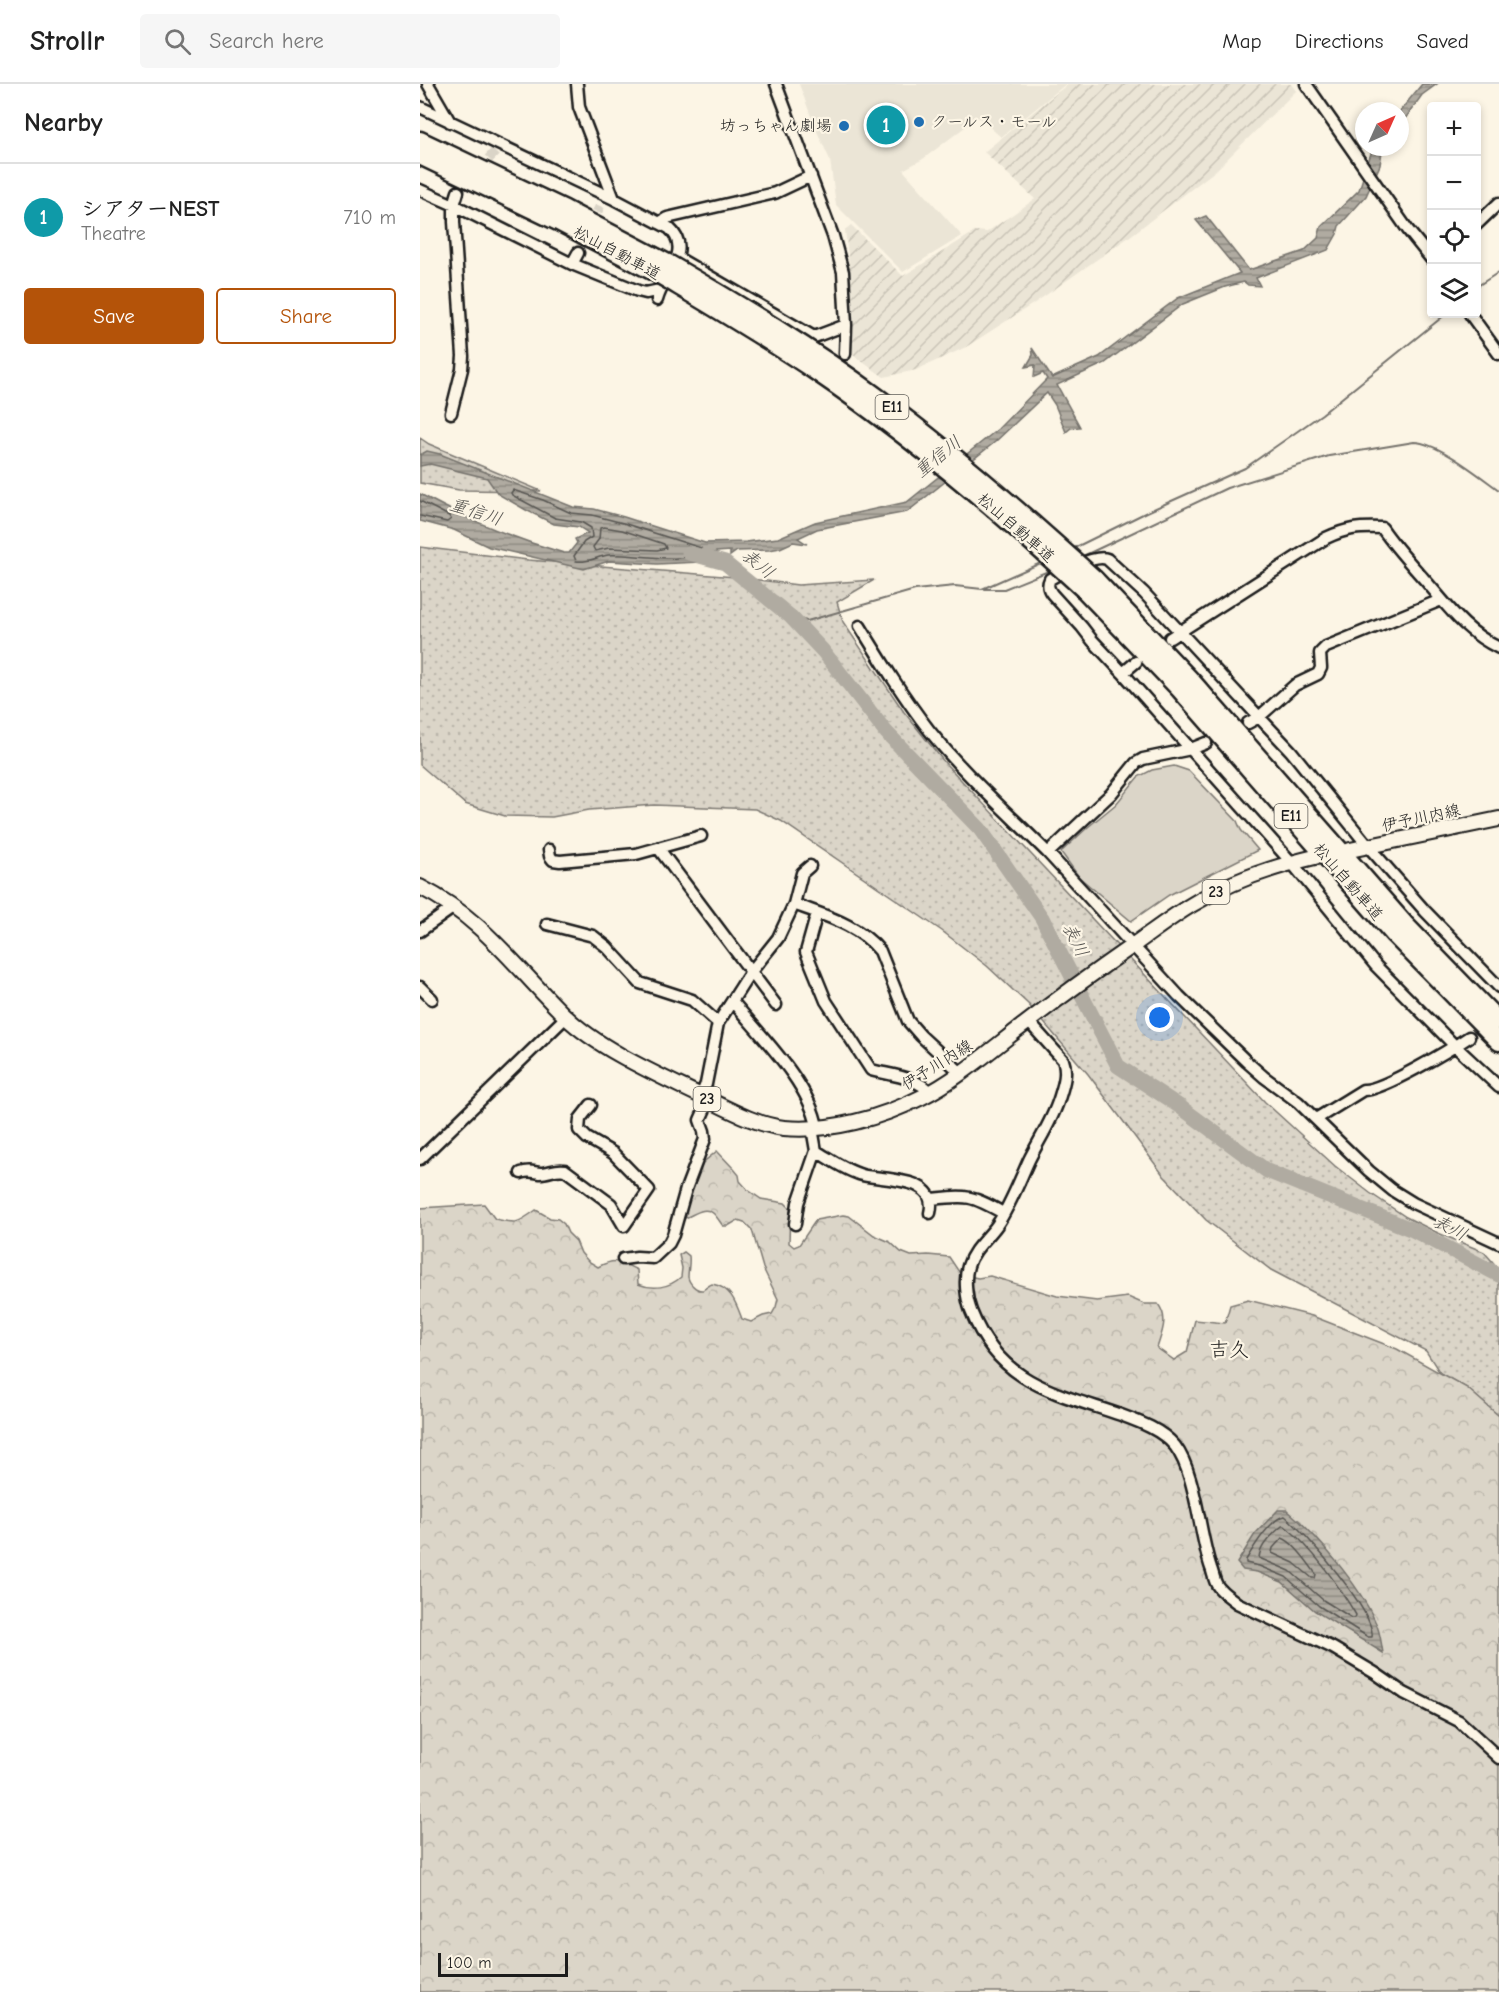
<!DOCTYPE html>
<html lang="en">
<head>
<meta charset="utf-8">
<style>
  :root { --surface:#fff; --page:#f6f6f6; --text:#222; --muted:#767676; --line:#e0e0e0; --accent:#b45309 }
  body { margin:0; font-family:"Comic Neue","Klee One",sans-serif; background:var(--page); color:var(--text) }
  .controls { position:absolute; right:18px; top:18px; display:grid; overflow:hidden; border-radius:6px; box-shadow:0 3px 9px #0003 }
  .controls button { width:54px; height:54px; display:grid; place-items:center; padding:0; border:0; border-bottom:2px solid var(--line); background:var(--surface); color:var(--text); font:30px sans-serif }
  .compass { position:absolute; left:935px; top:18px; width:54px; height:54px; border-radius:50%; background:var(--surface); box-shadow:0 3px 9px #0003; rotate:45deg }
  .scale { position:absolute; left:18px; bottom:15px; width:130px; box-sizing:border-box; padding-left:6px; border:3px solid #1c1c1c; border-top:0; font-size:16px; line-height:21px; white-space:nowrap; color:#1c1c1c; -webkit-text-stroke:4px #fcf5e5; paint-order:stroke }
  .you { position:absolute; left:740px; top:934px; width:21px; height:21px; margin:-15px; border:4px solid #fff; border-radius:50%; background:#1a73e8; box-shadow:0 0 0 9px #1a73e833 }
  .badge { display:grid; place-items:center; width:39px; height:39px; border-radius:50%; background:var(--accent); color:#fff; font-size:20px; font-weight:700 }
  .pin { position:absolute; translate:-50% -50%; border:3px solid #fff; box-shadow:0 2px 6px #0006 }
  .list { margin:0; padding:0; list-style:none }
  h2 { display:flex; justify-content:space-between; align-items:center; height:78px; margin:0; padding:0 24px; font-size:26px }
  h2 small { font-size:20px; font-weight:400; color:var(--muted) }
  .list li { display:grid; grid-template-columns:39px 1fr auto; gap:18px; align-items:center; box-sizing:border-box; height:108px; padding:0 24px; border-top:2px solid var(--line) }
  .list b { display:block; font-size:22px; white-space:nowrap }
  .list p { margin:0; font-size:20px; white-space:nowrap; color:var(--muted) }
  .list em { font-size:20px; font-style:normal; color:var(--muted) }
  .actions { display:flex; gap:12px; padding:18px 24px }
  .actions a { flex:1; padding:14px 0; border:2px solid var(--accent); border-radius:6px; text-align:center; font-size:21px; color:var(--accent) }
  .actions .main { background:var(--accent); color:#fff }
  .icon { flex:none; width:33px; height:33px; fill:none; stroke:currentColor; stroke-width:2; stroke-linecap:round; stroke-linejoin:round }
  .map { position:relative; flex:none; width:1079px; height:1908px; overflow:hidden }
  header { display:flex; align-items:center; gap:36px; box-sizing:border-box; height:84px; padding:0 30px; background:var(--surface); border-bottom:2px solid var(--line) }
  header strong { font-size:28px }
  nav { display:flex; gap:33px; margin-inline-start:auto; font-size:21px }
  .search { width:420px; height:54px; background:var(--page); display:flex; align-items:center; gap:15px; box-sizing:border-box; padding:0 21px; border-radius:6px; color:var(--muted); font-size:22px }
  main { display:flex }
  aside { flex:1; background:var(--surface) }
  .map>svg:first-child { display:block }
  .built { fill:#ebe5d6 }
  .industrial { fill:url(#industrial-furrows) }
  .grass { fill:url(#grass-dots); stroke:#7c7872; stroke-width:1.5 }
  .forest { fill:url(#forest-crowns); stroke:#7c7872; stroke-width:1.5 }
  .pitch { fill:#dbd5c8; stroke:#7c7872; stroke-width:1.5 }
  .water { fill:url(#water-rules); stroke:#75726c; stroke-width:1.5 }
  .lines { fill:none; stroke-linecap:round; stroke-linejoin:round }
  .shore { stroke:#575551; stroke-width:1.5 }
  .stream { stroke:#75726c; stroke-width:2 }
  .river { stroke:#b0aba1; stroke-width:15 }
  .minor-tunnel { stroke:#dad4c7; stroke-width:10; stroke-dasharray:10 5; stroke-linecap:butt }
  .minor-casing { stroke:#1c1c1c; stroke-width:15 }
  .major-casing { stroke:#1c1c1c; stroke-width:18 }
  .highway-casing { stroke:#1c1c1c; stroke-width:21 }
  .minor { stroke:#fcf5e5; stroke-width:10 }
  .major { stroke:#fcf5e5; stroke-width:14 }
  .highway { stroke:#fcf5e5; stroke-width:16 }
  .highway-bridge-casing { stroke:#1c1c1c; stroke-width:21; stroke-linecap:butt }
  .highway-bridge { stroke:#fcf5e5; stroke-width:16 }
  .poi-dot { fill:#1f6fb2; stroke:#fcf5e5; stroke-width:2 }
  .labels { text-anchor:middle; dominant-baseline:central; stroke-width:4.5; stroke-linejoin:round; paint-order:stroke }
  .shield { fill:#fcf5e5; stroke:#5f5d58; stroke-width:1.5 }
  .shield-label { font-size:15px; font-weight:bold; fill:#1c1c1c }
  .poi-label { font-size:16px; fill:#1c1c1c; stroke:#fcf5e5; text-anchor:start }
  .street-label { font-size:16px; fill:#1c1c1c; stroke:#fcf5e5 }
  .water-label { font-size:18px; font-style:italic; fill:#575551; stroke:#fcf5e5 }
  .quarter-label { font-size:20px; fill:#1c1c1c; stroke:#fcf5e5 }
</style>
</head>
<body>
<header>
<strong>Strollr</strong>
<div class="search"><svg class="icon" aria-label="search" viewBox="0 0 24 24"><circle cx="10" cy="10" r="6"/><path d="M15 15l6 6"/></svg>Search here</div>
<nav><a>Map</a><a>Directions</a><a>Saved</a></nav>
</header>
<main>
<aside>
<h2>Nearby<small></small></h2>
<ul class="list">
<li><span class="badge" style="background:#0f9aa8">1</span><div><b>シアターNEST</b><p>Theatre</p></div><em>710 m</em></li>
</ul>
<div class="actions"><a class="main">Save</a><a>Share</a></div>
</aside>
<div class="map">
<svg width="1079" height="1908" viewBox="0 0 1079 1908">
  <defs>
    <pattern id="industrial-furrows" width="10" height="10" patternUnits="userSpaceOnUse" patternTransform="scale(1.5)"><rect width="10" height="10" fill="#ebe5d6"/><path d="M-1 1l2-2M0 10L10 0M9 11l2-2" fill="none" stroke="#c9c4b7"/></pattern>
    <pattern id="grass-dots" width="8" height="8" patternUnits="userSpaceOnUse" patternTransform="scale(1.5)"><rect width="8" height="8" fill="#dbd5c8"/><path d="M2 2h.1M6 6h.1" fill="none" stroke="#bbb6ab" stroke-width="1.8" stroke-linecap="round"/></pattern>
    <pattern id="forest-crowns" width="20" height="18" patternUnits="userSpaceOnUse" patternTransform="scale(1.5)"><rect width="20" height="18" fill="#dbd5c8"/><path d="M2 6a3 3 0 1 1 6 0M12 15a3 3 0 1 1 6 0" fill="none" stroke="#bbb6ab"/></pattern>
    <pattern id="water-rules" width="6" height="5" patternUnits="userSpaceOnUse" patternTransform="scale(1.5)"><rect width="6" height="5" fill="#b0aba1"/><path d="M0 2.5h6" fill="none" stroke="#8e8a82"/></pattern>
  </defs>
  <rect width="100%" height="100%" fill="#fcf5e5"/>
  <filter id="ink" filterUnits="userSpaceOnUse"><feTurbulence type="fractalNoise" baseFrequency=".0167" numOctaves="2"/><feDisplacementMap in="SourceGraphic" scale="12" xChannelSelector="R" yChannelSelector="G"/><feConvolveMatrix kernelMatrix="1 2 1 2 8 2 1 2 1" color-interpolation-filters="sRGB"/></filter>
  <g filter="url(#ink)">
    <path class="built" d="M379,0H646L581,53L558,33L503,75L483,86L542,152L483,188L416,121L410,76L395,43Z"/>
    <path class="industrial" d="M648,0H871L876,7L795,87L709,153L616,218L546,263L496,286L464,293L434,272L431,254L430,188L425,146L431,141L483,192L556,147L567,148L615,115L564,68Z"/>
    <path class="grass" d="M0,354L9,360L121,407L39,406L0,399Z
      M0,463L108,476L315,493L378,501L454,496L417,518L423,538L484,628L525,679L845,1018L915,1082L950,1109L986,1133L1018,1149L1064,1168L1079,1185V1332L1047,1304L1020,1289L1006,1267L851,1186L786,1136L744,1092L668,990L608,920L567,882L522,847L361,737L335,725L234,721L169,726L132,733L85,732L45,720L0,681Z"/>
    <path class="forest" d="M297,1067L314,1085L319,1091L320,1097L328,1106L341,1115L365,1119L370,1124L369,1159L374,1163L379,1161L396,1136L423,1131L429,1132L454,1151L470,1158L481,1168L491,1172L508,1171L529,1173L539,1188L544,1191L558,1194L570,1192L637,1212L677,1217L708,1213L724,1220H738C749,1234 742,1248 737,1264L754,1276L767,1268L775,1236L805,1239L810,1221L828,1216L892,1232L977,1265L1047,1304L1079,1332V1908H0V1124L64,1120L75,1135C97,1140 97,1140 116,1126L130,1134L138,1135L144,1140L148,1149L156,1157L161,1169L168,1177L178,1183C195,1174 199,1177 217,1186L218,1200C233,1206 249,1204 261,1193L262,1184L259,1171L264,1168L269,1172C270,1179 268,1186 268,1193C269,1199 276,1207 283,1206C284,1205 291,1200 292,1200C311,1203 316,1219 322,1235L331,1238L343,1232L352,1230L356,1223L358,1215L343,1184L332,1146L324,1138L318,1136L308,1142H303C300,1138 297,1133 294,1130C284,1121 274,1131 265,1134L262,1132L280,1081Z"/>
    <path class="pitch" d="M754,682L769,687L817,737L821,746L838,766L749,811L711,837L659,793L641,768L668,743L696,720L718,693L732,686Z"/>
    <path class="water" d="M1002,0H1017L1002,11L980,42V27Z
      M953,63H965L962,67L960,81L946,112L919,142L917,150L908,166L836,194L840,202L828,201L824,198L805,203L763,220L685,279L637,301L660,343L651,344L646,348L635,321L627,309L575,358L487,428L397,445L378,454L387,460L373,458L360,464L349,466L317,467L310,472V467L296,468L280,478L237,480L189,477L164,485L69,463L34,446L0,437V410C46,435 94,455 144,469H149L157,459L155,455L168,449L159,443L134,440L106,426L78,410L67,394L10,380L0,382V371L7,367L20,370L153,423L174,425L204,433L285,459L326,458L358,454L395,438L487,418L578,345L627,295L623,289L614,293L615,281L606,283L613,271L612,264L632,294L679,273L758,214L820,189L776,136L786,132L829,186L884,167L898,154L901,143L939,106Z
      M858,1426H867C897,1451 939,1501 955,1537C960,1546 961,1558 963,1569L895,1527L862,1498L837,1488L823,1486L817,1479L835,1450Z"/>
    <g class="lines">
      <path class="shore" d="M93,406L123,416L151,429L172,431L203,439L281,464L283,468C268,481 209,469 188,471C176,473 168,479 156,477L154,472L164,458L172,453L171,444L161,438L135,434L92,411L91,409Z
        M0,417L29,432L31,435L27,438L0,432
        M184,443L202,446L244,460L246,464L237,466L189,464L175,467L173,463L179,455L180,444Z
        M865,1432C885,1448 956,1529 952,1553H948L899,1522L866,1493L839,1482L826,1479V1476C833,1464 851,1434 865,1432Z
        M862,1442H865C892,1464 918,1500 936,1531L935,1534H932L903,1516L870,1487L839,1474C840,1461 853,1450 862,1442Z
        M862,1454C873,1457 889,1480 896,1490L895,1494H892L874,1479L852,1469L853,1464Z"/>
      <path class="stream" d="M1056,203L1079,188
        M652,465L727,428L825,384L902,330L1026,230
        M661,473L807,404L909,372L994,358C1019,359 1058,391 1079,406
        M565,505H584L631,486
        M371,533L387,537L495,506L535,502L562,505L623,478"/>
      <path class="river" d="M269,469L305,479L371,533L403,567L466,648L560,745L622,834L698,982L759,1022L847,1087L993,1146L1079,1191"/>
      <path class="minor-tunnel" d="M38,108L75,68
        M158,169L180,122"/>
      <defs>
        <path id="minor" d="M8,0L30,38
          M157,0L159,23L194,115
          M356,0L413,152L423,188L426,241L425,270
          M886,0L988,146L1012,176
          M0,23L194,115L249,144C274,166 243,192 237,216
          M0,106L34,121L152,180L218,207L226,209L240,206
          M239,139L247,134L355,109L391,92
          M1056,141L1079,119
          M258,174L394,253L426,241
          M152,180L158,169
          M1050,230L1079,270
          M31,329L42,285L43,272L34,138V121L38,108
          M440,542C462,578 484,614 509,646C545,691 588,729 628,769
          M750,554L906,454C927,444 939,443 962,444C975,463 989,478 1004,495C1028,522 1044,547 1079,564
          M703,589L716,578
          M828,639L839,633L875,601L898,590L901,584L900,569L906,563L1021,516
          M786,659L771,665L723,675L716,679L691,710L628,769L759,912L827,978L844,993L878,1018L949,1087L972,1106L993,1119L1079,1159
          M239,765L356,921
          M129,766L130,772L133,776L140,777L216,770L281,752
          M374,820C405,832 438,840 460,867L488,937L501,952L540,988
          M397,829L386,868L406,917L451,986C469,991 498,993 510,1009
          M127,840L173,852L187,863L220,899L272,916L298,939
          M0,847L34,823
          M0,903L12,915
          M1079,903L1005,827L948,762L871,667L839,633L724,509L687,475C675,470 641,488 630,495C627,501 628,505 632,510L662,543L672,556L703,589L872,779L956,882L1035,962L1079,1003
          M313,918C341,952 390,1000 397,1043
          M608,937L643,976C648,989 643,1002 639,1015C632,1037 619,1056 609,1076C599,1098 590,1122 577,1141C567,1155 553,1165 548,1182C544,1195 546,1214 551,1227C580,1300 634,1308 701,1331C720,1338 742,1346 755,1362C776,1389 779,1450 791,1484C793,1489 794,1496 797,1501C801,1508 811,1514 817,1519L913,1564L955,1589L984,1609L1039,1637L1079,1674
          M281,1012L286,1000L298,939L330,889L358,854L374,820L382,789L390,782
          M896,1035L943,1006C962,1007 1031,965 1049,953
          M396,1067C410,1075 426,1087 442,1091C465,1097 519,1092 510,1129
          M0,1075L146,933
          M101,1089C109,1086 112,1088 120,1089C129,1089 136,1084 145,1086L191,1120L204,1142L229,1106L193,1069L167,1054L159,1046L160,1035L171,1021
          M512,1115C548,1111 551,1111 583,1129
          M375,1140L378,1119L396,1067L392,1044
          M203,1175L217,1173L233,1174L249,1159L253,1151L266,1105L285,1055L284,1047L280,1036L289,1016"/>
        <path id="major" d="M930,766L1079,735
          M0,803C64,835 95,883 145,932C179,965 238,991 281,1012C306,1024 336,1041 364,1044C411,1048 461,1034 502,1013C537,996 573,964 605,940C640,913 676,887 712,862C732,848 751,833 773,820C811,797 852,783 895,773"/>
        <path id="highway" d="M0,56L145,125L248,179
          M0,72L138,138L241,192
          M675,495L771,596L985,840L1079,937
          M664,506L760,606L974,851L1079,958"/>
      </defs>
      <use href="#minor" class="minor-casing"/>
      <use href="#major" class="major-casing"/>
      <use href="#highway" class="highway-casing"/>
      <use href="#minor" class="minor"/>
      <use href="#major" class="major"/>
      <use href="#highway" class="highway"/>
      <defs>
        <path id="highway-bridge" d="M248,179C320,221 392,264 459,314C535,370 605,431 675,495
          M241,192C293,223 346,254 396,288C492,353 579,427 664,506"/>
      </defs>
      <use href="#highway-bridge" class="highway-bridge-casing"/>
      <use href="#highway-bridge" class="highway-bridge"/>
    </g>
  </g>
  <g class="poi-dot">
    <circle cx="499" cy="38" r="6"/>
    <circle cx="424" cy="42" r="6"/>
  </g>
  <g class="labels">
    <g class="shield">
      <rect x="455.5" y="311" width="33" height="24" rx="4.5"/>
      <rect x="854.5" y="720" width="33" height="24" rx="4.5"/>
      <rect x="782.5" y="796" width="27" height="24" rx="4.5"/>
      <rect x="273.5" y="1003" width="27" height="24" rx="4.5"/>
    </g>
    <g class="shield-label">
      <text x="472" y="323">E11</text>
      <text x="871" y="732">E11</text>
      <text x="796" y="808">23</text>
      <text x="287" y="1015">23</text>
    </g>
    <g class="poi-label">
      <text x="511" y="38">クールス・モール</text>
      <text x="412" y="42" text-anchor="end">坊っちゃん劇場</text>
    </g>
    <g class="street-label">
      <text transform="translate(197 169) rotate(28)">松山自動車道</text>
      <text transform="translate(596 444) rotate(41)">松山自動車道</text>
      <text transform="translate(1001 734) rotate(-12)">伊予川内線</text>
      <text transform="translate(928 798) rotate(49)">松山自動車道</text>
      <text transform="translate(517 981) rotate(-32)">伊予川内線</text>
    </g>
    <g class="water-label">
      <text transform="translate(518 373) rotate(-39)">重信川</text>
      <text transform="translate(56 428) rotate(18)">重信川</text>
      <text transform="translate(338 480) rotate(39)">表川</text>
      <text transform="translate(655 856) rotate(63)">表川</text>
      <text transform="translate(1030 1144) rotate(28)">表川</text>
    </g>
    <g class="quarter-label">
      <text x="809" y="1265">吉久</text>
    </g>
  </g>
</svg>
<div class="controls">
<button>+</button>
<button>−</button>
<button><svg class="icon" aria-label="locate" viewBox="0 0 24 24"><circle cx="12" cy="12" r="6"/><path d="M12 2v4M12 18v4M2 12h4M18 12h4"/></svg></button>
<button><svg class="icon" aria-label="layers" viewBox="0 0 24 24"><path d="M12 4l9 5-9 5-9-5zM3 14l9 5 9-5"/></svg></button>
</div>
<svg class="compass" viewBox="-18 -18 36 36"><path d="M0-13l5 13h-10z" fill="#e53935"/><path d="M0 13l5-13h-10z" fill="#767676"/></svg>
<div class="scale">100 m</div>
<div class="you"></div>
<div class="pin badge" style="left:466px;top:41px;background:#0f9aa8">1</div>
</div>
</main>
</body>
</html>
